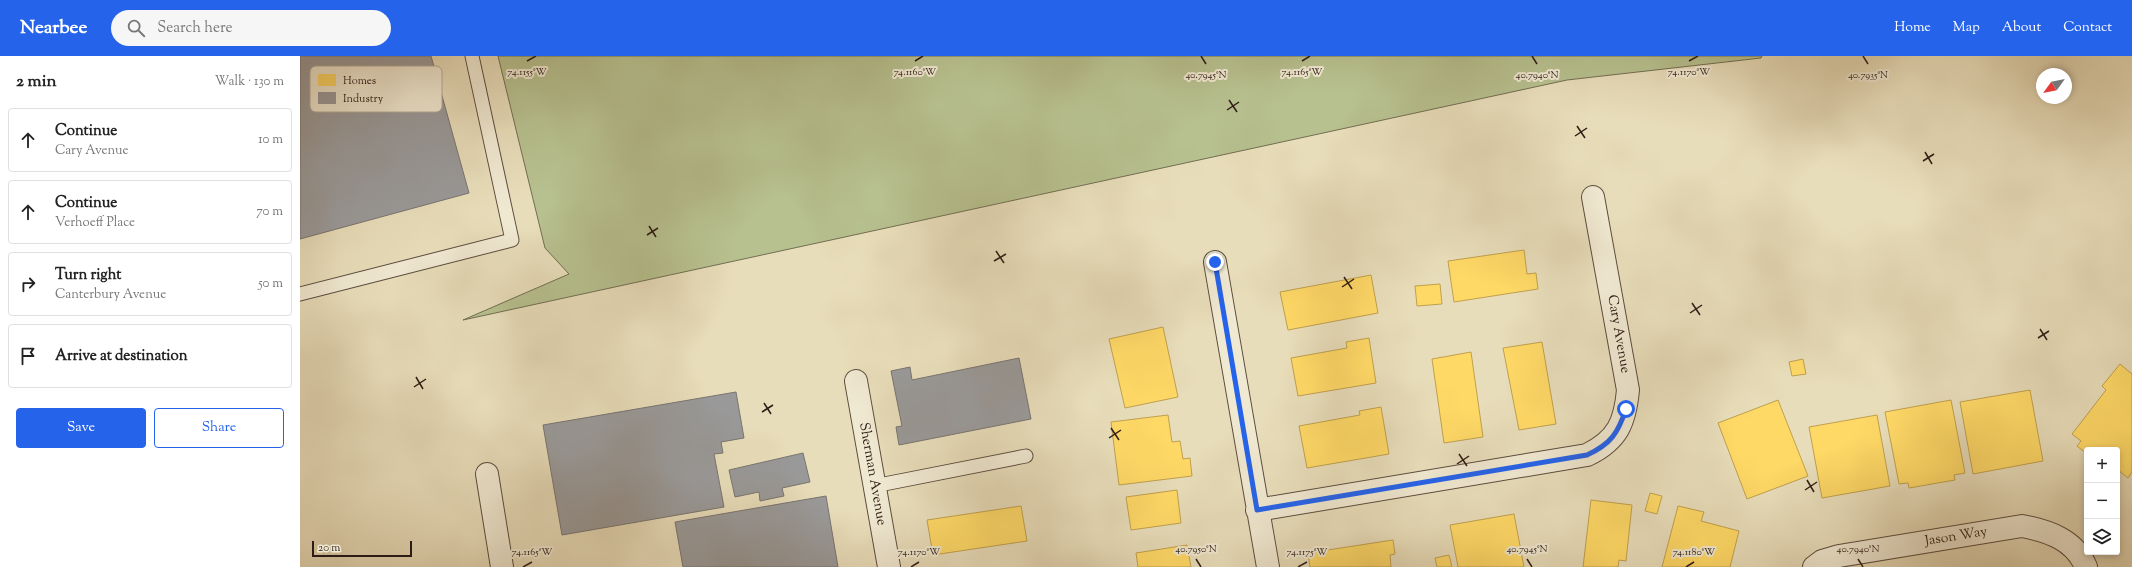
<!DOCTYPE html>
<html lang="en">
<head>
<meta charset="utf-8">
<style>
  :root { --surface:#fff; --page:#f6f6f6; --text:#222; --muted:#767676; --line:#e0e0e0; --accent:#2563eb }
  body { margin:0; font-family:"Sorts Mill Goudy",serif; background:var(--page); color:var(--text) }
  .controls { position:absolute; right:12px; bottom:12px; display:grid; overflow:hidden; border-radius:4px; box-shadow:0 2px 6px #0003 }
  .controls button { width:36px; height:36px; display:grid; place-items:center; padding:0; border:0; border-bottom:1px solid var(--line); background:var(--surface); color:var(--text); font:20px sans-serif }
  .compass { position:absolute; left:1736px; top:12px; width:36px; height:36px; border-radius:50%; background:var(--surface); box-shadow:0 2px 6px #0003; rotate:237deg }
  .scale { position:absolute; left:12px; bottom:10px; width:100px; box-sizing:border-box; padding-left:4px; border:2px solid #2d1c15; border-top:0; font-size:11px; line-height:14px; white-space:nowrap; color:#2d1c15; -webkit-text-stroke:3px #f0e9d2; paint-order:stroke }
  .stop { position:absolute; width:12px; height:12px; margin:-9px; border:3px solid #2563eb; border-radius:50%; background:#fff }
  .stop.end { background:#2563eb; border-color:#fff; box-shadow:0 1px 4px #0008 }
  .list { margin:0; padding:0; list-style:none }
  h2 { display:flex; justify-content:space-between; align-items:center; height:52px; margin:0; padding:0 16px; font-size:17px }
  h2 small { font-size:13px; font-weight:400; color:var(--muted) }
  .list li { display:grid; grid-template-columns:26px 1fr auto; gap:12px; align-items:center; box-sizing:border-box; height:64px; margin:0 8px 8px; padding:0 8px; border:1px solid var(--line); border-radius:4px }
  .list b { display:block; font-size:15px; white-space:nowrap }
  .list p { margin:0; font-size:13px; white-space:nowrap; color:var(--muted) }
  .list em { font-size:13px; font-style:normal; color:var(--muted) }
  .actions { display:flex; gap:8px; padding:12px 16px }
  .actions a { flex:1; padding:9px 0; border:1px solid var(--accent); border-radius:4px; text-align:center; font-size:14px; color:var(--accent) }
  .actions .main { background:var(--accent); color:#fff }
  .icon { flex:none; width:22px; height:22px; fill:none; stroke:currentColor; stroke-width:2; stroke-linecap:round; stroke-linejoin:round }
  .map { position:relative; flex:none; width:1832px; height:511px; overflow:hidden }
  header { display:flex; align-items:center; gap:24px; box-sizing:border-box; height:56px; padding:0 20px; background:var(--accent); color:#fff }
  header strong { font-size:19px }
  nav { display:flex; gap:22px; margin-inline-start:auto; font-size:14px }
  .search { width:280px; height:36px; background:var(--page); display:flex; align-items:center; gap:10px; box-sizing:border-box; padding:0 14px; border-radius:22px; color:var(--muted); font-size:15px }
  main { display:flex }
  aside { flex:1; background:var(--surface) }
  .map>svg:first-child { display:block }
  .green { fill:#b7c08f; stroke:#726e52 }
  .homes { fill:#ffd966; stroke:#c0a04e }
  .industry { fill:#999; stroke:#797471 }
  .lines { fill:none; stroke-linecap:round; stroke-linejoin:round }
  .service-casing { stroke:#5c4c3e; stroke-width:15 }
  .minor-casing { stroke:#5c4c3e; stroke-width:24 }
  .service { stroke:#f0e9d2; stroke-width:13 }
  .minor { stroke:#f0e9d2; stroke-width:22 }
  .route { stroke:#2563eb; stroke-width:5 }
  .ticks { fill:none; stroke:#2d1c15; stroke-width:1.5 }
  .labels { text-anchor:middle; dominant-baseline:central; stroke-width:4; stroke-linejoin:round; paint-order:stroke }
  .street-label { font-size:14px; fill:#2d1c15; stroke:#f0e9d2 }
  .key { fill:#f0e9d2; stroke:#b6ac99; stroke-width:1 }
  .key-label { font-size:11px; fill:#2d1c15 }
  .ticks-label { font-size:10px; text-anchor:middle; fill:#2d1c15; stroke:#f0e9d2; stroke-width:4; stroke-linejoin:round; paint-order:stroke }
</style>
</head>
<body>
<header>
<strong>Nearbee</strong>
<div class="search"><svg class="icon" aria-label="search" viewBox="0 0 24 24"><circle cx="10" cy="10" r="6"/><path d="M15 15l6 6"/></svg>Search here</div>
<nav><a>Home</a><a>Map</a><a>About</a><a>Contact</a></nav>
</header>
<main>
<aside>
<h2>2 min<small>Walk · 130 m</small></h2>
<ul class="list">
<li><svg class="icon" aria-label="ahead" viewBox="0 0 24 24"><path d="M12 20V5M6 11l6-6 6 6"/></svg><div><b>Continue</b><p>Cary Avenue</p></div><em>10 m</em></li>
<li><svg class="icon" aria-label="ahead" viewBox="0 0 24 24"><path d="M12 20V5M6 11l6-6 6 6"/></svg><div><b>Continue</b><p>Verhoeff Place</p></div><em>70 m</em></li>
<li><svg class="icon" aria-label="right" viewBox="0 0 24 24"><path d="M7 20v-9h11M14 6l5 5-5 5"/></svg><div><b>Turn right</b><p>Canterbury Avenue</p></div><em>50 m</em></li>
<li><svg class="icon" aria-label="arrive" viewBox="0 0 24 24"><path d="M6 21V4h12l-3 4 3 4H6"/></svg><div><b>Arrive at destination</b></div></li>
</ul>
<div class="actions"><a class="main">Save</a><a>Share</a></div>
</aside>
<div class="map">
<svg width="1832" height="511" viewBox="0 0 1832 511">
  <rect width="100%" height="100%" fill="#e8ddba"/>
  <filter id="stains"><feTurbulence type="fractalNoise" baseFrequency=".005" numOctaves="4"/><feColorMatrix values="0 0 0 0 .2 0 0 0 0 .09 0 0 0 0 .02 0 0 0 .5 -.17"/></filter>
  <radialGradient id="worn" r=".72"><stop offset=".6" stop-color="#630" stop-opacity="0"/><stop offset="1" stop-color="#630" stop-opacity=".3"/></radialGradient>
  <path class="green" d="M198,0H1462L1461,2L1267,24L163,264L269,218L245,192Z"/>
  <path class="homes" d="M1224,194L1227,218L1236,217L1238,233L1154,246L1148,205Z
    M1071,219L1078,257L988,274L980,236Z
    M1140,228L1142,248L1117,250L1115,230Z
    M863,271L878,341L825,352L809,283Z
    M1069,282L1076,327L998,340L991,302L1047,292L1046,286Z
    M1242,286L1256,368L1219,374L1203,292Z
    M1171,296L1183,381L1144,387L1132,303Z
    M1503,303L1506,318L1492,320L1489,306Z
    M1820,308L1832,318V416L1828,422L1818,414L1817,416V394H1787V398L1777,390L1781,385L1772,378L1806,334L1802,330Z
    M1730,334L1743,405L1673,418L1660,346Z
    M1478,344L1508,420L1447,443L1418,367Z
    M1651,344L1665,417L1654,419L1655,424L1609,432L1608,427L1599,428L1585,356Z
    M1081,351L1089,398L1007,412L999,370L1060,359L1059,355Z
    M868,359L872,386L880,385L883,403L890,402L892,420L819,429L811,366Z
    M1577,359L1590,430L1522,442L1509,371Z
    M877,434L881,467L831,474L826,441Z
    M1350,437L1362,440L1357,458L1345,455Z
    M1291,444L1332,449L1326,505L1319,504L1318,511H1283Z
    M721,450L727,485L633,499L627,464Z
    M1378,450L1404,456L1401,465L1439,475L1430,511H1362Z
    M1214,458L1224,511H1158L1150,469Z
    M1093,484L1095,498L1090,499L1091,511H1010L1008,497Z
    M887,489L891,511H838L836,497Z
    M1149,499L1152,511H1137L1135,502Z"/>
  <path class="industry" d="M0,0H131L169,137L0,183Z
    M719,302L731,363L599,389L596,371L602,370L591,315L610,311L612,324Z
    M436,336L444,382L421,386L423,397L414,398L424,451L262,479L243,369Z
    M503,397L510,426L482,432L484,440L460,445L459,436L435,441L429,414Z
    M526,440L538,511H383L375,466Z"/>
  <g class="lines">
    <defs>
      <path id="service" d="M0,238L212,184L172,0
        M574,430L726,400"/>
      <path id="minor" d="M915,206L968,511
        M556,325L589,511
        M187,418L202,511
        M957,454L1287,399C1318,384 1325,366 1328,334L1293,141
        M1514,511L1522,505L1539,500L1722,470C1749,475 1775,484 1786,511"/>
    </defs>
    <use href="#service" class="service-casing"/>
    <use href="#minor" class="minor-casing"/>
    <use href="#service" class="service"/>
    <use href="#minor" class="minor"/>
  </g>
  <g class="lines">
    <path class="route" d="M915,206L957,454L1287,399C1311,388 1318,377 1326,353"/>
  </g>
  <path class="ticks" d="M901,0L906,8M1232,0L1237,8M1563,0L1568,8M227,5L236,0M615,5L623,0M1002,5L1010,0M1389,5L1398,0M929,44L937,56M927,54L939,46M1277,70L1285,82M1275,80L1287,72M1625,96L1632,108M1623,105L1634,98M349,170L356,181M347,179L358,172M696,195L704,207M694,205L706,198M1044,221L1052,233M1042,231L1054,223M1392,247L1400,259M1390,257L1402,249M1740,273L1747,284M1738,282L1749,275M116,321L123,333M114,331L126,323M464,347L471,358M462,356L473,349M811,372L819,384M809,382L821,374M1159,398L1167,410M1157,408L1169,400M1507,424L1514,436M1505,434L1517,426M896,503L901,511M1227,503L1232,511M1558,503L1563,511M223,511L232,506M611,511L619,506M998,511L1007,506M1386,511L1394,506"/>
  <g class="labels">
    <g class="street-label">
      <text transform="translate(1318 278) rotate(80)">Cary Avenue</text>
      <text transform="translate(572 418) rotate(80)">Sherman Avenue</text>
      <text transform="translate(1656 481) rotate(-9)">Jason Way</text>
    </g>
  </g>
  <rect x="10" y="10" width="132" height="46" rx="6" class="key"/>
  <rect x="18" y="18" width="18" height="12" fill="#ffd966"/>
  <rect x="18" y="36" width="18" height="12" fill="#999"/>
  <g class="key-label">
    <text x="43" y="28">Homes</text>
    <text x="43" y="46">Industry</text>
  </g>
  <g class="ticks-label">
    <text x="227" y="19">74.1155°W</text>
    <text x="615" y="19">74.1160°W</text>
    <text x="1002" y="19">74.1165°W</text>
    <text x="1389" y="19">74.1170°W</text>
    <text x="906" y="22">40.7945°N</text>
    <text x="1237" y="22">40.7940°N</text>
    <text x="1568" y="22">40.7935°N</text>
    <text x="896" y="496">40.7950°N</text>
    <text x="1227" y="496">40.7945°N</text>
    <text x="1558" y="496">40.7940°N</text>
    <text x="232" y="499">74.1165°W</text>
    <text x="619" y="499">74.1170°W</text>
    <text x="1007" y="499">74.1175°W</text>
    <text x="1394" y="499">74.1180°W</text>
  </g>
  <rect width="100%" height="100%" filter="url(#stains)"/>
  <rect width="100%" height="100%" fill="url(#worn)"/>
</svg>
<div class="controls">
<button>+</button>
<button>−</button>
<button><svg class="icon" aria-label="layers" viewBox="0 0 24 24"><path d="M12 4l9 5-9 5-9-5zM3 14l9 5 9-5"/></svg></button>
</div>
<svg class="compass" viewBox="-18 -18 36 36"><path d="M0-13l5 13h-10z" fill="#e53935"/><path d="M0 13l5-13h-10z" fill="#767676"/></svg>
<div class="scale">20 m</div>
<div class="stop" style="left:1326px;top:353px"></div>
<div class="stop end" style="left:915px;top:206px"></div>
</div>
</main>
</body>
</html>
